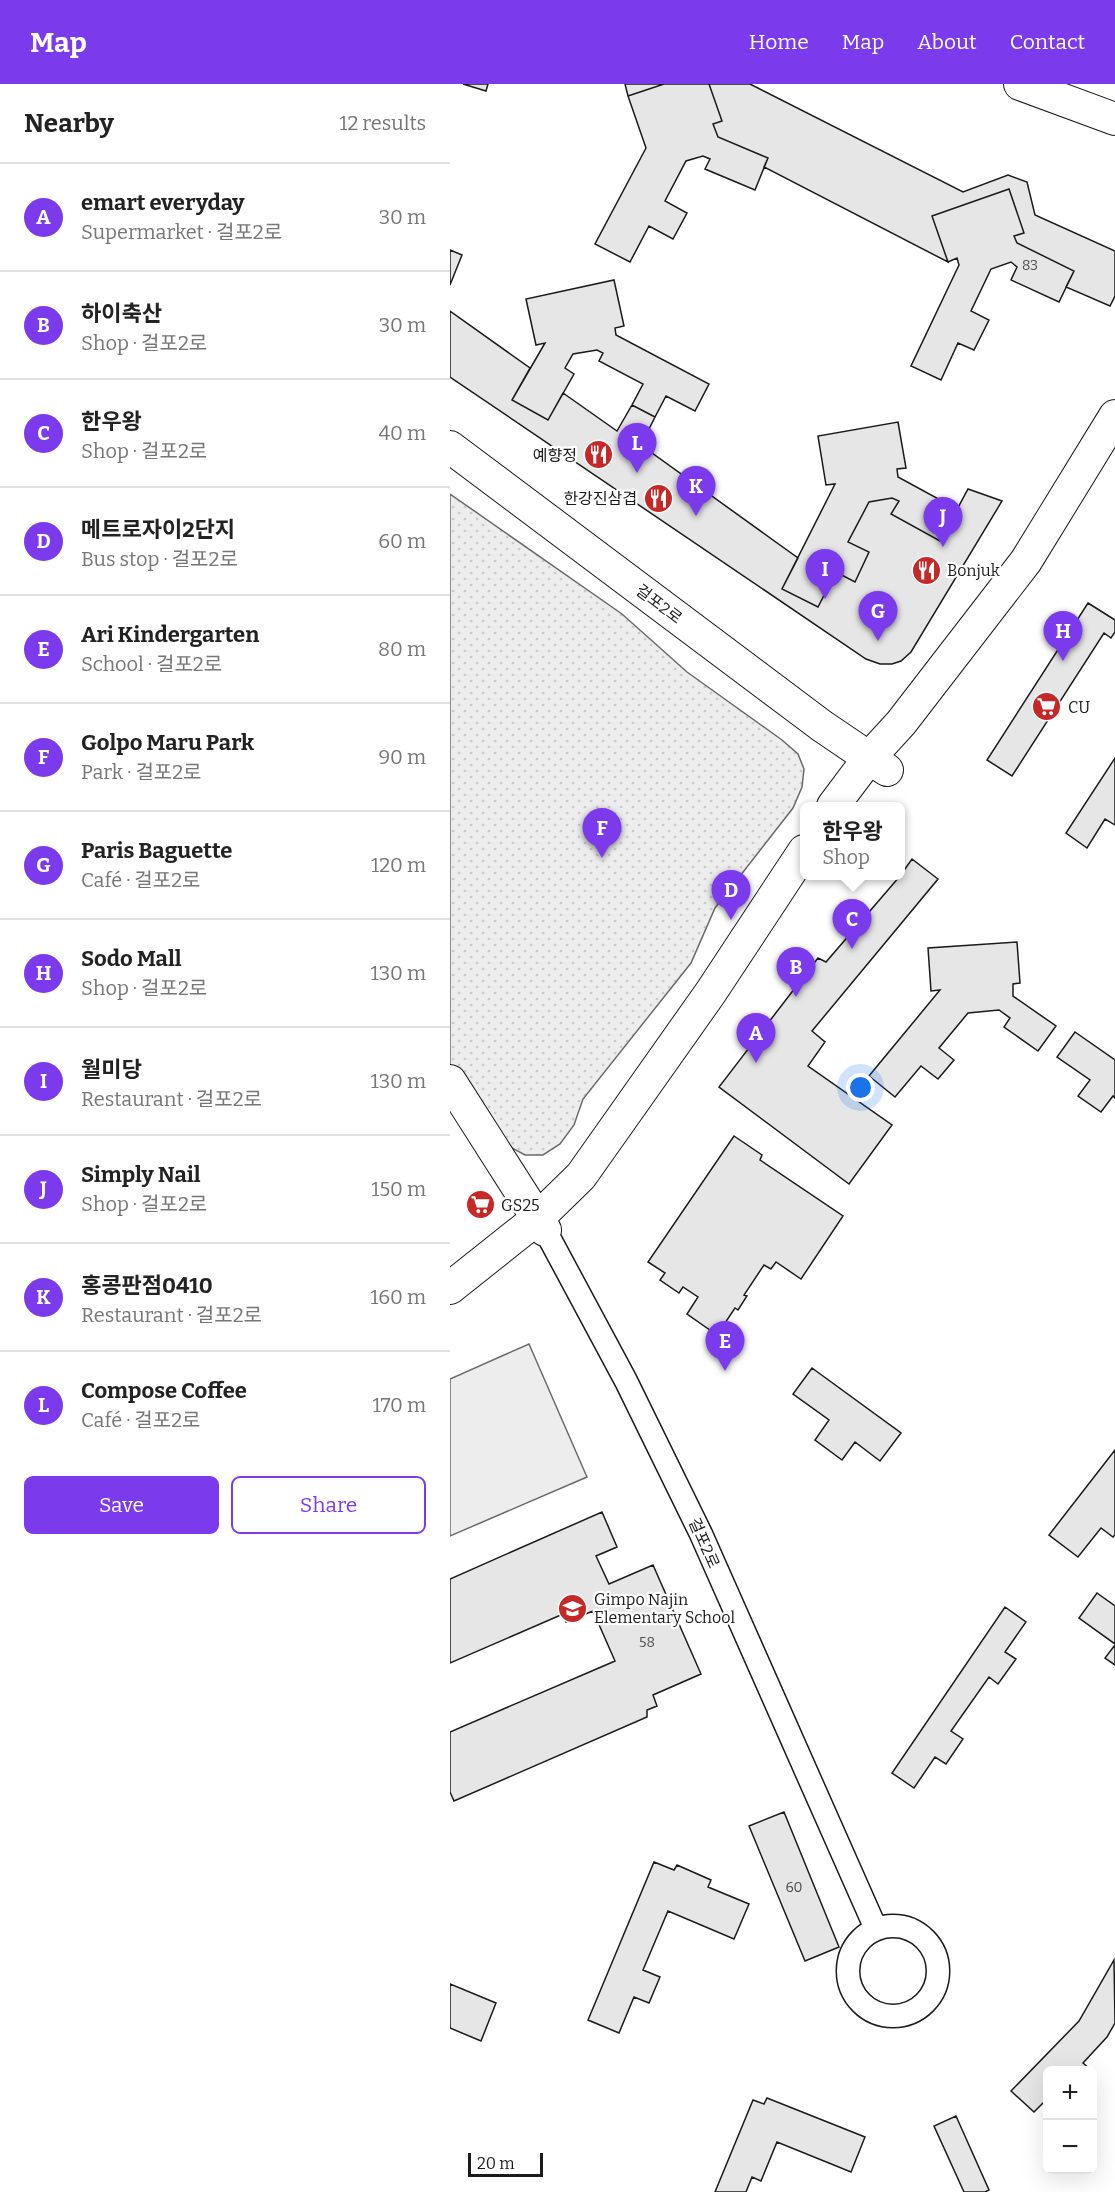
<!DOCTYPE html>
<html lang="en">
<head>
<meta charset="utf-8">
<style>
  :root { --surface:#fff; --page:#f6f6f6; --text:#222; --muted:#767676; --line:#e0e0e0; --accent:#7c3aed }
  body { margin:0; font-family:Bitter,"Noto Sans KR",serif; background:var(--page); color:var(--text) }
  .controls { position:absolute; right:18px; bottom:18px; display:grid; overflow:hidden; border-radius:9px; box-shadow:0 6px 24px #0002 }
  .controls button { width:54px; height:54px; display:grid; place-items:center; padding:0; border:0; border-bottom:2px solid var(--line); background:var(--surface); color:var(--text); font:30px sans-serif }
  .scale { position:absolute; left:18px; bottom:15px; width:75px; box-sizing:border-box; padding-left:6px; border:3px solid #1a1a1a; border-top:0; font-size:16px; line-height:21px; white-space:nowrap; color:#1a1a1a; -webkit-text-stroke:4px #fff; paint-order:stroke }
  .you { position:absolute; left:411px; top:1004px; width:21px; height:21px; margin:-15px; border:4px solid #fff; border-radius:50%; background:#1a73e8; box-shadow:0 0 0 9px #1a73e833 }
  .badge { display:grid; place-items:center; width:39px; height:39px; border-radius:50%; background:var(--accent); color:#fff; font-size:20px; font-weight:700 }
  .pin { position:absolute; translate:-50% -50px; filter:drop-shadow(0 2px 3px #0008) }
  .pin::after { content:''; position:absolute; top:32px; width:21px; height:18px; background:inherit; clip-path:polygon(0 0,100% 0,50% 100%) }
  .popup { position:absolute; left:350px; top:718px; width:105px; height:78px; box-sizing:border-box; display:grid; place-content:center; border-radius:9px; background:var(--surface); filter:drop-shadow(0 2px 4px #0005); font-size:20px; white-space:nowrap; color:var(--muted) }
  .popup b { font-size:22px; color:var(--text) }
  .popup::after { content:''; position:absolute; left:50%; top:100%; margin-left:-12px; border:12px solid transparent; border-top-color:var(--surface) }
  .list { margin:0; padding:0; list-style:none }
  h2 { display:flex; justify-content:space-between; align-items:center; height:78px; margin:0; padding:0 24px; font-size:26px }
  h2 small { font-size:20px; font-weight:400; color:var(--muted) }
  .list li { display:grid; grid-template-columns:39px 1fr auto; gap:18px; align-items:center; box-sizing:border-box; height:108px; padding:0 24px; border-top:2px solid var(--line) }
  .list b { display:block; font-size:22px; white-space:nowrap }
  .list p { margin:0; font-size:20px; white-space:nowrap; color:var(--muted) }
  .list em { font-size:20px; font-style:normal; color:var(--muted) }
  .actions { display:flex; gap:12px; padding:18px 24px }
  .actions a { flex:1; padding:14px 0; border:2px solid var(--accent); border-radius:9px; text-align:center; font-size:21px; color:var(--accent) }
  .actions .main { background:var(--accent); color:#fff }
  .map { position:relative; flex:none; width:665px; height:2108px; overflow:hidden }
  header { display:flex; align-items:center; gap:36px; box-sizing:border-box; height:84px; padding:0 30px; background:var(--accent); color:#fff }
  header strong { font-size:28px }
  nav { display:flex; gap:33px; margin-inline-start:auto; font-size:21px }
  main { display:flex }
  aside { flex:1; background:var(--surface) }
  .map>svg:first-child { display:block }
  .park { fill:url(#park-dots); stroke:#6a6a6a; stroke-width:1.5 }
  .garden { fill:#ededed; stroke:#6a6a6a; stroke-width:1.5 }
  .building { fill:#e6e6e6; stroke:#1a1a1a; stroke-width:1.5 }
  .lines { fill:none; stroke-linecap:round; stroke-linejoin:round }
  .street-casing { stroke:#1a1a1a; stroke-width:25 }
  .secondary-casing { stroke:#1a1a1a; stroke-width:34 }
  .street { stroke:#fff; stroke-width:22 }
  .secondary { stroke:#fff; stroke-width:32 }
  .labels { text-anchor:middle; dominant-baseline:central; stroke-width:4.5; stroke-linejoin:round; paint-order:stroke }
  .number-label { font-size:14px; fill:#4d4d4d }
  .poi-label { font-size:16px; fill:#1a1a1a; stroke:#fff; text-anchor:start }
  .street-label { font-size:16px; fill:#1a1a1a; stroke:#fff }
</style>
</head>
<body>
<header>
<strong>Map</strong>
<nav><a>Home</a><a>Map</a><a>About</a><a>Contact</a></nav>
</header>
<main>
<aside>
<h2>Nearby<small>12 results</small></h2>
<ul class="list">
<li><span class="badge">A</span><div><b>emart everyday</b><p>Supermarket · 걸포2로</p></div><em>30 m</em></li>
<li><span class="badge">B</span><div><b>하이축산</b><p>Shop · 걸포2로</p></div><em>30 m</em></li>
<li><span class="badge">C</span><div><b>한우왕</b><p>Shop · 걸포2로</p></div><em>40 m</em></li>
<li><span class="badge">D</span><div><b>메트로자이2단지</b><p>Bus stop · 걸포2로</p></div><em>60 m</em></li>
<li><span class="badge">E</span><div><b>Ari Kindergarten</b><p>School · 걸포2로</p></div><em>80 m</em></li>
<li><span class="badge">F</span><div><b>Golpo Maru Park</b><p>Park · 걸포2로</p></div><em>90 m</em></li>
<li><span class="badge">G</span><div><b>Paris Baguette</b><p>Café · 걸포2로</p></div><em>120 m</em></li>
<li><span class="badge">H</span><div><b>Sodo Mall</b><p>Shop · 걸포2로</p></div><em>130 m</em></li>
<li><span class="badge">I</span><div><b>월미당</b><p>Restaurant · 걸포2로</p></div><em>130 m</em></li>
<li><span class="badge">J</span><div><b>Simply Nail</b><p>Shop · 걸포2로</p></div><em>150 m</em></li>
<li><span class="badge">K</span><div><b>홍콩판점0410</b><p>Restaurant · 걸포2로</p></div><em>160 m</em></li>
<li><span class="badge">L</span><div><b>Compose Coffee</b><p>Café · 걸포2로</p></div><em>170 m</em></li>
</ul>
<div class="actions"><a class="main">Save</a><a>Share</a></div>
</aside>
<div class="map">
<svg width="665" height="2108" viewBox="0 0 665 2108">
  <defs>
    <pattern id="park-dots" width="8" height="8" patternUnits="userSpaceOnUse" patternTransform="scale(1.5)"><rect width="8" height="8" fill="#ededed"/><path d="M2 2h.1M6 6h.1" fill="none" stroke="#cbcbcb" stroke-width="1.8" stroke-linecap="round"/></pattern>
  </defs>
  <rect width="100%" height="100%" fill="#fff"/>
  <path class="park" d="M0,410L172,530L237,588L332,656L348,670L354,685L352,703L343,724L265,824L241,879L133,1015L124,1041L110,1060L93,1071H75L60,1063L0,989Z"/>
  <path class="garden" d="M79,1260L137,1393L0,1452V1295Z"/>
  <path class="building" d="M13,0H38L36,7Z
    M175,0H214L178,12Z
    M214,0H259L272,37L263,40L268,53L318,74L305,106L255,85L260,75L253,72L236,77L215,117L237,129L223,155L199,142L180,178L145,160L196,64L178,12Z
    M259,0H300L513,108L558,91L577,98L585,131L665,167V212L660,222L616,203L624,187L567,159L564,152L574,149L559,105L482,132L498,178L314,83L318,74L268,53L263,40L272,37Z
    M559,105L574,149L564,152L567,159L624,187L609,218L561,196L567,183L561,178L541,185L521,227L539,236L524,266L508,259L491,296L461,282L509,181L507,174L498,178L482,132Z
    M0,166L12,171L0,201Z
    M164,196L174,242L165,244L166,251L259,300L245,327L216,312L205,333L182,321L193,300L149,277L153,269L147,266L123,270L115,284L124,290L98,336L62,316L95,259L86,261L76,215Z
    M0,227L80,284L62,316L98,336L113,309L167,347L182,321L205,333L191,361L348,474L332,505L368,523L386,488L405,498L419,468L398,458L419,418L442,414L449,417L441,430L490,457L518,405L552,417L461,568L451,577L442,580H430L416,575L0,293Z
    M448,338L456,384L447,385L448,393L507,425L490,457L441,430L449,417L442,414L419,418L398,458L419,468L405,498L386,488L368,523L332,505L385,400L376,401L368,352Z
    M638,519L665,536V548L661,554L654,549L562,692L537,676Z
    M665,674V741L655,735L637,764L616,749Z
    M462,775L488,795L362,947L375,958L358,982L442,1041L399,1100L269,1003L368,874L376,878L450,792Z
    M567,858L570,899L563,900V912L606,942L588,967L554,943L560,934L549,926L518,929L489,964L504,976L488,995L471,982L445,1013L419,992L490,906L481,907L478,864Z
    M625,948L665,976V1014L663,1012L651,1028L628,1012L640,996L607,973Z
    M284,1052L312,1071L310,1076L393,1132L351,1195L326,1178L321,1185L314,1181L294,1211L297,1212L288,1226L285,1224L267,1251L237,1230L248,1213L233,1203L229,1209L210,1196L215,1189L198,1178Z
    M362,1284L451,1349L430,1377L405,1358L392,1376L365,1356L379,1336L343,1310Z
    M665,1366V1451L663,1453L651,1444L628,1473L599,1451Z
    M152,1428L167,1463L146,1472L159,1500L203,1481L251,1590L203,1611L207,1622L197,1626V1633L4,1717L0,1708V1648L165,1577L143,1527L116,1538L113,1530L0,1579V1495Z
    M647,1509L665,1522V1560L629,1534Z
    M555,1523L576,1538L555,1568L566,1575L548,1600L539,1593L501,1647L513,1655L496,1680L485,1673L464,1704L442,1689Z
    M665,1561V1581L655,1574Z
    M334,1728L389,1863L355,1877L299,1742Z
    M204,1778L224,1786L227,1781L261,1796L258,1803L299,1820L284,1855L218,1827L193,1886L210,1893L199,1919L184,1913L169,1949L138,1936Z
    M664,1876L665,1939L657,1953L633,1979L641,1986H598V2014L584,2028L561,2007L629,1937Z
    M0,1900L46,1919L31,1957L0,1944Z
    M317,2014L415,2053L401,2088L327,2058L311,2097L302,2093L296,2108H265L303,2016L314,2020Z
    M506,2032L539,2106L535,2108H514L484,2042Z"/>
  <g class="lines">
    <defs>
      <path id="street" d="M95,1146L176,1297L251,1450L426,1845
        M398 1887a45 45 0 1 1 90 0a45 45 0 1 1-90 0Z"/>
      <path id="secondary" d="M570,0L665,35
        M0,363L372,642L437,686
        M383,722L419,674L451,639L576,477L665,332
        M0,997L95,1146
        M0,1204L88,1134L131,1092L261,908L354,767"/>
    </defs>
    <use href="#street" class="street-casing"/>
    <use href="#secondary" class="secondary-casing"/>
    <use href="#street" class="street"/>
    <use href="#secondary" class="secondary"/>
  </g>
  <defs>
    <symbol id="restaurant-disc" viewBox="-11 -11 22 22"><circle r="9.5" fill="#c62828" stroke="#fff"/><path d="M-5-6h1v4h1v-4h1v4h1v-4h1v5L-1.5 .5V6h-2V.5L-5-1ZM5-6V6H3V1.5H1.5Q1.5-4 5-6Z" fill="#fff"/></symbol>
    <symbol id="supermarket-disc" viewBox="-11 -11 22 22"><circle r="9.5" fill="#c62828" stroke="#fff"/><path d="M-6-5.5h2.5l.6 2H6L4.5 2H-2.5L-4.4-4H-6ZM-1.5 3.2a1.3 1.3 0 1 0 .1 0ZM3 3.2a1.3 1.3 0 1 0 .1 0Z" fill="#fff"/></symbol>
    <symbol id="school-disc" viewBox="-11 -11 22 22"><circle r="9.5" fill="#c62828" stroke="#fff"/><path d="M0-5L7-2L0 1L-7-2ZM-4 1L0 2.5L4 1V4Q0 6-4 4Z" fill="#fff"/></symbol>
  </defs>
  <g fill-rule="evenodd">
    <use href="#restaurant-disc" x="132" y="354" width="33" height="33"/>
    <use href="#restaurant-disc" x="192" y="398" width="33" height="33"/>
    <use href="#restaurant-disc" x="460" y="470" width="33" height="33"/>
    <use href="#supermarket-disc" x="580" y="606" width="33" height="33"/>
    <use href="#supermarket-disc" x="14" y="1104" width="33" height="33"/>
    <use href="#school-disc" x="106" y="1508" width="33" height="33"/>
  </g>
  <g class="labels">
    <g class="number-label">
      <text x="580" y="181">83</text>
      <text x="197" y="1558">58</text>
      <text x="344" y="1803">60</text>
    </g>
    <g class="poi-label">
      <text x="127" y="371" text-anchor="end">예향정</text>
      <text x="187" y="414" text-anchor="end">한강진삼겹</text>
      <text x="497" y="486">Bonjuk</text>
      <text x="618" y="623">CU</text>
      <text x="51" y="1121">GS25</text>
      <text x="144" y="1515">Gimpo Najin<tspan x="144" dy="18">Elementary School</tspan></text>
    </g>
    <g class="street-label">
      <text transform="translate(209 520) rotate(37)">걸포2로</text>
      <text transform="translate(254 1459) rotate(66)">걸포2로</text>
    </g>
  </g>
</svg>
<div class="controls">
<button>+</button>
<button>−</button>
</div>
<div class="scale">20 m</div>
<div class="you"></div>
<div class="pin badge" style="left:306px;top:979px">A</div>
<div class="pin badge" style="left:346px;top:913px">B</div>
<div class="pin badge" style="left:402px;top:865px">C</div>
<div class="popup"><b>한우왕</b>Shop</div>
<div class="pin badge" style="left:281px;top:836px">D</div>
<div class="pin badge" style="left:275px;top:1287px">E</div>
<div class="pin badge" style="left:152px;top:774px">F</div>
<div class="pin badge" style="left:428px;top:557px">G</div>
<div class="pin badge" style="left:613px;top:577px">H</div>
<div class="pin badge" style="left:375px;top:515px">I</div>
<div class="pin badge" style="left:493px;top:463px">J</div>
<div class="pin badge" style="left:246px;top:432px">K</div>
<div class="pin badge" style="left:187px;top:389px">L</div>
</div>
</main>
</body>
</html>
